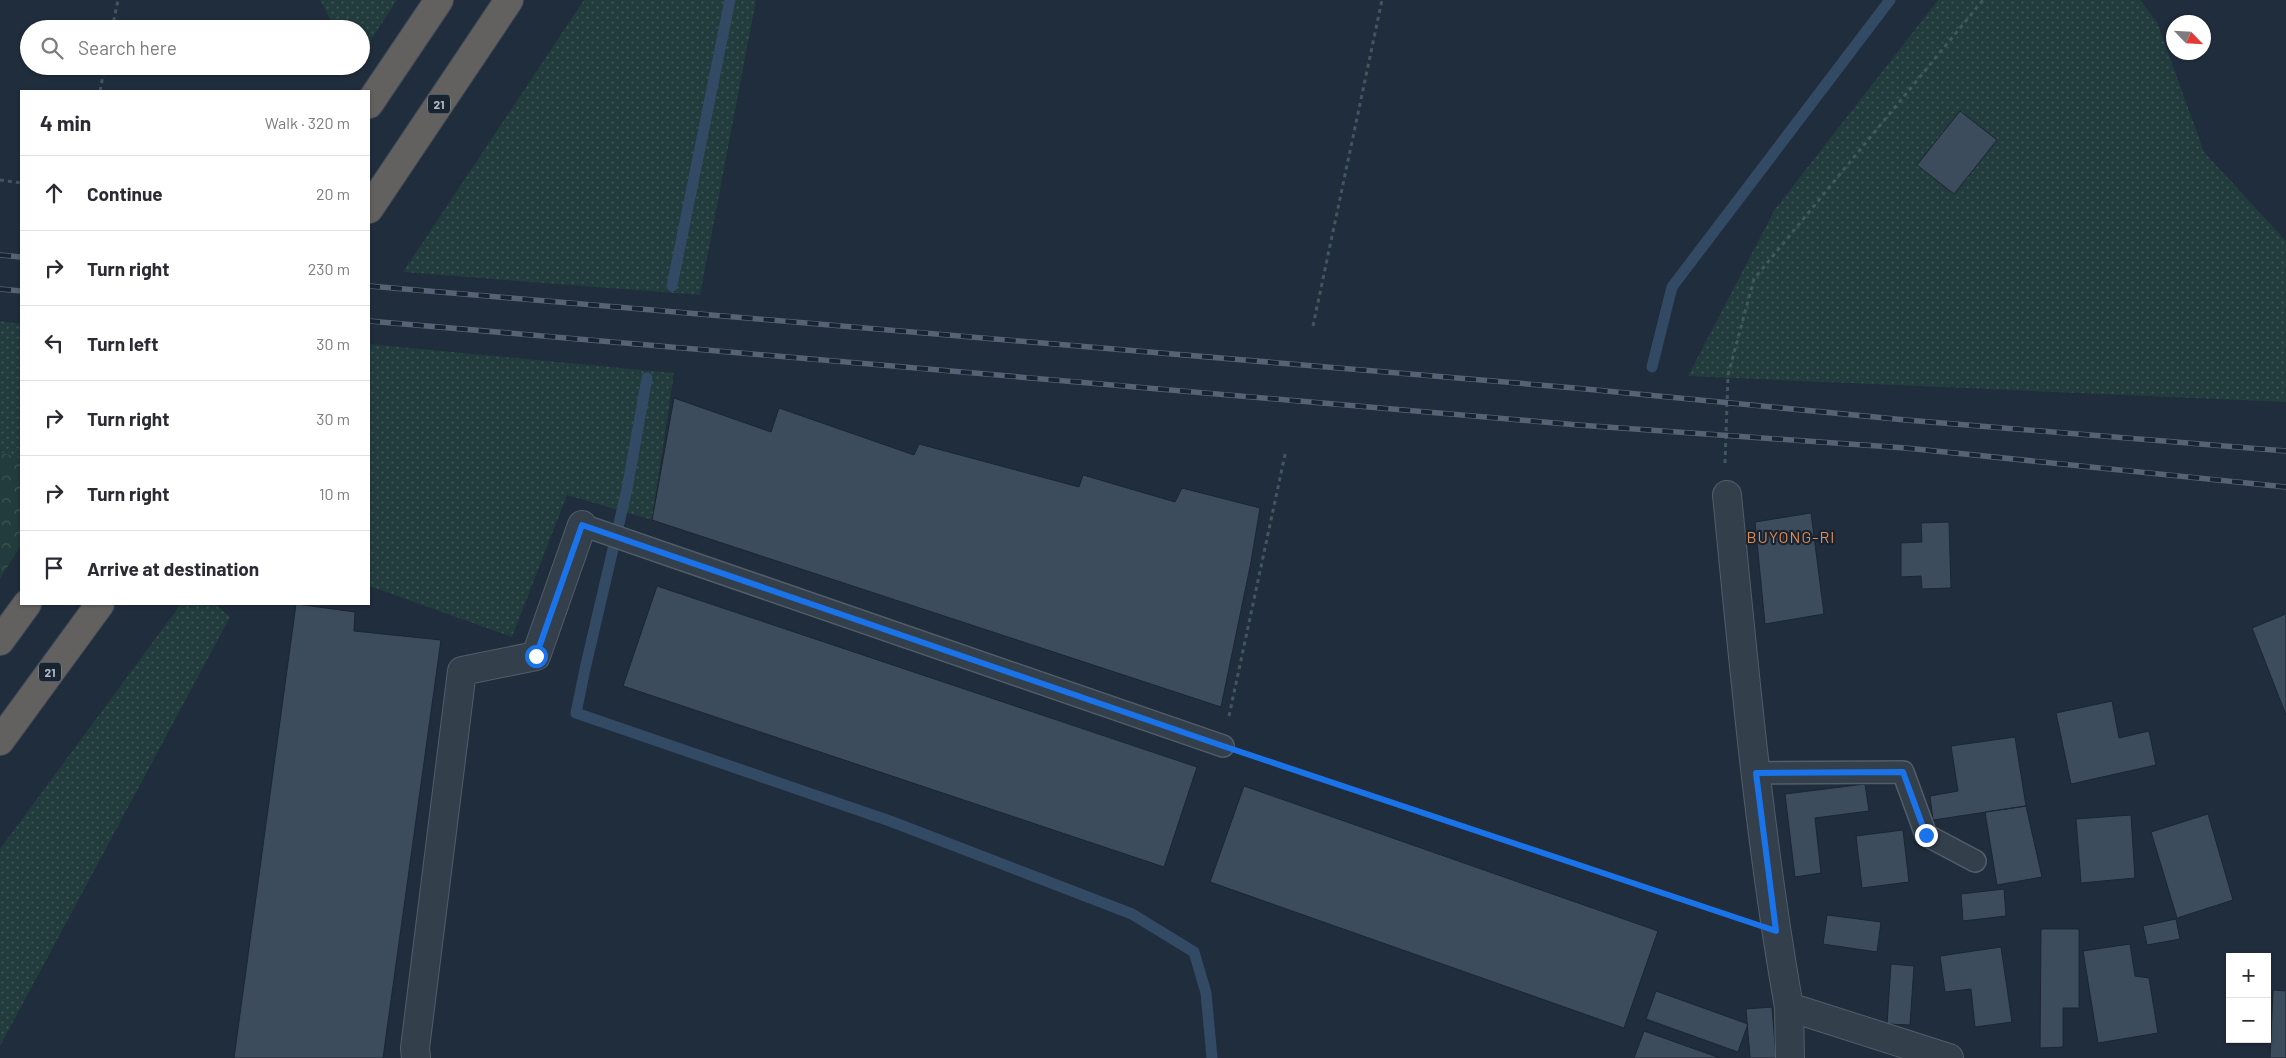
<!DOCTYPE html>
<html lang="en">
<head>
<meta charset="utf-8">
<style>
  :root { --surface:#fff; --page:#f7f7f7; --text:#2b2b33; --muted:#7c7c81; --line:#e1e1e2 }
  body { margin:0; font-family:Barlow,sans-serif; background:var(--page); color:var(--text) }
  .controls { position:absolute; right:15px; bottom:15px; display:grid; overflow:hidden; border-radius:0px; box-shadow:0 1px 4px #0004 }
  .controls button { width:45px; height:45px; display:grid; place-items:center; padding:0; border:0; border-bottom:1px solid var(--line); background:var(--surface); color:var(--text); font:25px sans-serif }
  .compass { position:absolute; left:2166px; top:15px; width:45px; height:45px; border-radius:50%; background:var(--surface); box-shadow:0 1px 4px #0004; rotate:115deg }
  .stop { position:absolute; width:15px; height:15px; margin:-11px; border:4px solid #1a73e8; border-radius:50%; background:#fff }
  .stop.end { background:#1a73e8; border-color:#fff; box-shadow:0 1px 5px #0008 }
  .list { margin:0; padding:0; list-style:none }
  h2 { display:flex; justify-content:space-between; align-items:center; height:65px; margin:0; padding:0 20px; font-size:21px }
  h2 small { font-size:16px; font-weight:400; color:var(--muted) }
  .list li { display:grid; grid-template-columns:32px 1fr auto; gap:15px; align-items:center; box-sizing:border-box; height:75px; padding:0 20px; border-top:1px solid var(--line) }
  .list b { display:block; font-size:19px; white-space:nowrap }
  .list em { font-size:16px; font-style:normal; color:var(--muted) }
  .icon { flex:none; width:28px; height:28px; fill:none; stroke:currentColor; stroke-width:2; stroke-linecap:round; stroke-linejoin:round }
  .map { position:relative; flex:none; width:2286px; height:1058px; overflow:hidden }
  .search { position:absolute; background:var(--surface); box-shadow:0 1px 4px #0004; left:20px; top:20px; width:350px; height:55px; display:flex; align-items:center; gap:12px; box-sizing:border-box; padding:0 18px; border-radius:28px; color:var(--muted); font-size:19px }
  .panel { position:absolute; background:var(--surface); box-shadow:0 1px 4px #0004; left:20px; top:90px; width:350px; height:515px; border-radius:0px }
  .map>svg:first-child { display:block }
  .grass { fill:url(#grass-dots) }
  .forest { fill:url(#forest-crowns) }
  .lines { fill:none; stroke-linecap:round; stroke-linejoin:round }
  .stream { stroke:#334a65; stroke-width:11 }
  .building { fill:#3c4c5c; stroke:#1c2633 }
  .service-casing { stroke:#525d6a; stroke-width:24 }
  .minor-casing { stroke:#525d6a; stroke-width:30 }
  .trunk-casing { stroke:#3f4a57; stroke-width:30 }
  .path { stroke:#40585a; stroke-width:3; stroke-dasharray:4 4; stroke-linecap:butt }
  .service { stroke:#343f4c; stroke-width:21 }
  .minor { stroke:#343f4c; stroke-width:28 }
  .trunk { stroke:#62615f; stroke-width:28 }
  .rail-casing { stroke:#566374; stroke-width:5.5 }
  .rail { stroke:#1a2431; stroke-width:4; stroke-dasharray:11; stroke-linecap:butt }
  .route { stroke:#1a73e8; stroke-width:6 }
  .labels { text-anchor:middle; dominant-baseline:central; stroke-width:4.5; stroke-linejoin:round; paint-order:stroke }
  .shield { fill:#1a2431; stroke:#828d9b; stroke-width:1 }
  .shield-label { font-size:12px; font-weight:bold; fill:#afbac8 }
  .quarter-label { font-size:16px; letter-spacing:1px; fill:#dc8c57; stroke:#1a2431 }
</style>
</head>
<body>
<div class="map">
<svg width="2286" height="1058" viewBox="0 0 2286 1058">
  <defs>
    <pattern id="grass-dots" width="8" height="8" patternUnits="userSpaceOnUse" patternTransform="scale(1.25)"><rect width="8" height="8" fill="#223b3d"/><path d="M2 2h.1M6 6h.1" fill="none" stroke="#405558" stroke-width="1.8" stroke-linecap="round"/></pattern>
    <pattern id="forest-crowns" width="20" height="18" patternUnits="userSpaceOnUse" patternTransform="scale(1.25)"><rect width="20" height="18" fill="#223b3d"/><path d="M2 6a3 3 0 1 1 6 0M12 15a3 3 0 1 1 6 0" fill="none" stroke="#405558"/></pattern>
  </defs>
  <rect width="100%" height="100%" fill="#202d3c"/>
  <path class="grass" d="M320,0H397L361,55V29H335Z
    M584,0H756L700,295L403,272Z
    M1938,0H2140L2157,22L2204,152L2286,241V402L1688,376L1775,209Z
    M0,321L21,324V459L0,452Z
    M369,344L674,373L652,520L567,495L512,637L369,586Z
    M181,604H215L230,617L0,1046V849Z"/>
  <path class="forest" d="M0,452L21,459V545L0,579Z"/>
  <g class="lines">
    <path class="stream" d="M672,286L730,0
      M1652,367L1672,287L1890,0
      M647,378L627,489L585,669L576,713L890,821L1132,914L1194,952L1206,993L1212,1058"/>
  </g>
  <path class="building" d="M1960,111L1997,140L1954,194L1917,165Z
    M674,398L771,432L779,408L914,455L919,444L1079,487L1083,475L1175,502L1182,488L1260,508L1251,562L1221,707L652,520Z
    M1811,513L1824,614L1765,624L1755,522Z
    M1949,522L1951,588L1922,589L1921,576L1901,577V543L1922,542L1921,523Z
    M657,586L1197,767L1164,867L623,686Z
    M296,604L355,612L354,631L441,640L383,1058H234Z
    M2286,614V715L2252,628Z
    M2112,701L2119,738L2149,731L2156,765L2071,784L2056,713Z
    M2015,737L2026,806L1933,820L1930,796L1958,791L1951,746Z
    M1865,784L1869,811L1815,818L1821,873L1795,877L1785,794Z
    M1244,786L1658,931L1624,1028L1210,882Z
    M2026,806L2042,877L1997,885L1985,812Z
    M2208,814L2233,900L2177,918L2151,832Z
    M2131,815L2135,878L2081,883L2076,819Z
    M1903,830L1909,882L1862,888L1856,836Z
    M2004,889L2006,916L1963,921L1961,894Z
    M1827,915L1881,922L1877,952L1823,944Z
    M2176,919L2180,939L2147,945L2143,926Z
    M2041,929H2079V1008H2063V1047L2040,1048Z
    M2130,944L2135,976L2149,978L2158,1033L2098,1043L2083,951Z
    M2001,947L2012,1022L1975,1027L1971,989L1945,992L1940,956Z
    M1891,964L1914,966L1910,1025L1887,1024Z
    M2273,990L2286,991V1058H2270Z
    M1656,991L1748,1024L1738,1052L1646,1019Z
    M1772,1007L1776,1058H1750L1746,1009Z
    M1644,1031L1720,1058H1634Z"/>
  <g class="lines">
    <defs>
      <path id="service" d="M582,525L1223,746
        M1756,773L1903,772L1926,835L1975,861"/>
      <path id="minor" d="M1727,495C1744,666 1759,838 1789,1007
        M416,1058L415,1048L462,671L536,656L582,525
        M1790,1058L1789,1007L1949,1058"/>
      <path id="trunk" d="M369,104L439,0
        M369,209L509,0
        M0,641L27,604
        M0,741L100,604"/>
    </defs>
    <use href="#service" class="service-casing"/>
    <use href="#minor" class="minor-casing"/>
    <use href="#trunk" class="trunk-casing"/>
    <path class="path" d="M112,29L118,0
      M100,91L105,66
      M0,180L21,183
      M1313,326L1382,0
      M1725,463L1728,375L1754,279L1983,0
      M1229,716L1286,450
      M1250,755L1741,920"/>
    <use href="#service" class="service"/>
    <use href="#minor" class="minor"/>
    <use href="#trunk" class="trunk"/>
    <defs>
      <path id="rail" d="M0,255L21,257
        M369,286L1575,388L1906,420L2286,451
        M0,289L21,291
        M369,321L1578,425L1906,448L2286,487"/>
    </defs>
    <use href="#rail" class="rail-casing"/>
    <use href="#rail" class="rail"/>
  </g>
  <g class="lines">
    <path class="route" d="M536,656L582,525L1223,746L1776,931L1756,773L1903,772L1926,835"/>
  </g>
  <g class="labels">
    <g class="shield">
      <rect x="428" y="94.5" width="22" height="19" rx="4"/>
      <rect x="39" y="662.5" width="22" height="19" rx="4"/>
    </g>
    <g class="shield-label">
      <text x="439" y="104">21</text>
      <text x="50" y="672">21</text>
    </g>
    <g class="quarter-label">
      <text x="1791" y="536">BUYONG-RI</text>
    </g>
  </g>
</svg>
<div class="controls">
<button>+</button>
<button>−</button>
</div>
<svg class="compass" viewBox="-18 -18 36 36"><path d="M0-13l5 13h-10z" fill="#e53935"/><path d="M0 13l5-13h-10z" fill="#7c7c81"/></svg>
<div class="stop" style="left:536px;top:656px"></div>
<div class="stop end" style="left:1926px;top:835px"></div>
<div class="search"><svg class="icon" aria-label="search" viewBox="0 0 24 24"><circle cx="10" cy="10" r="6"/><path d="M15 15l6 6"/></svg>Search here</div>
<section class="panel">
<h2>4 min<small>Walk · 320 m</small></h2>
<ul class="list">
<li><svg class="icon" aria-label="ahead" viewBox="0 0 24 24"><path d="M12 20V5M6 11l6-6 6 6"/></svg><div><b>Continue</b></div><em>20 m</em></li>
<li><svg class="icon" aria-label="right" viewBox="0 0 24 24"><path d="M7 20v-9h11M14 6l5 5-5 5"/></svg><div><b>Turn right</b></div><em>230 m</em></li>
<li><svg class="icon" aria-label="left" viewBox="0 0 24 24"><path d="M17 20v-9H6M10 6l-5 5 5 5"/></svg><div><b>Turn left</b></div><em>30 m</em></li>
<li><svg class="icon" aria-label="right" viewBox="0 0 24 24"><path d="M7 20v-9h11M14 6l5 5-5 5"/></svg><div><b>Turn right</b></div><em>30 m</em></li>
<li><svg class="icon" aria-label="right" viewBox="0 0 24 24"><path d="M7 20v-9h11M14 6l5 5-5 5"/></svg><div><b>Turn right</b></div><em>10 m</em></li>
<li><svg class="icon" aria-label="arrive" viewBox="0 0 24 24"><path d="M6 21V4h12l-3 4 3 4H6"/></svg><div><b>Arrive at destination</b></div></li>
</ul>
</section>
</div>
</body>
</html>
